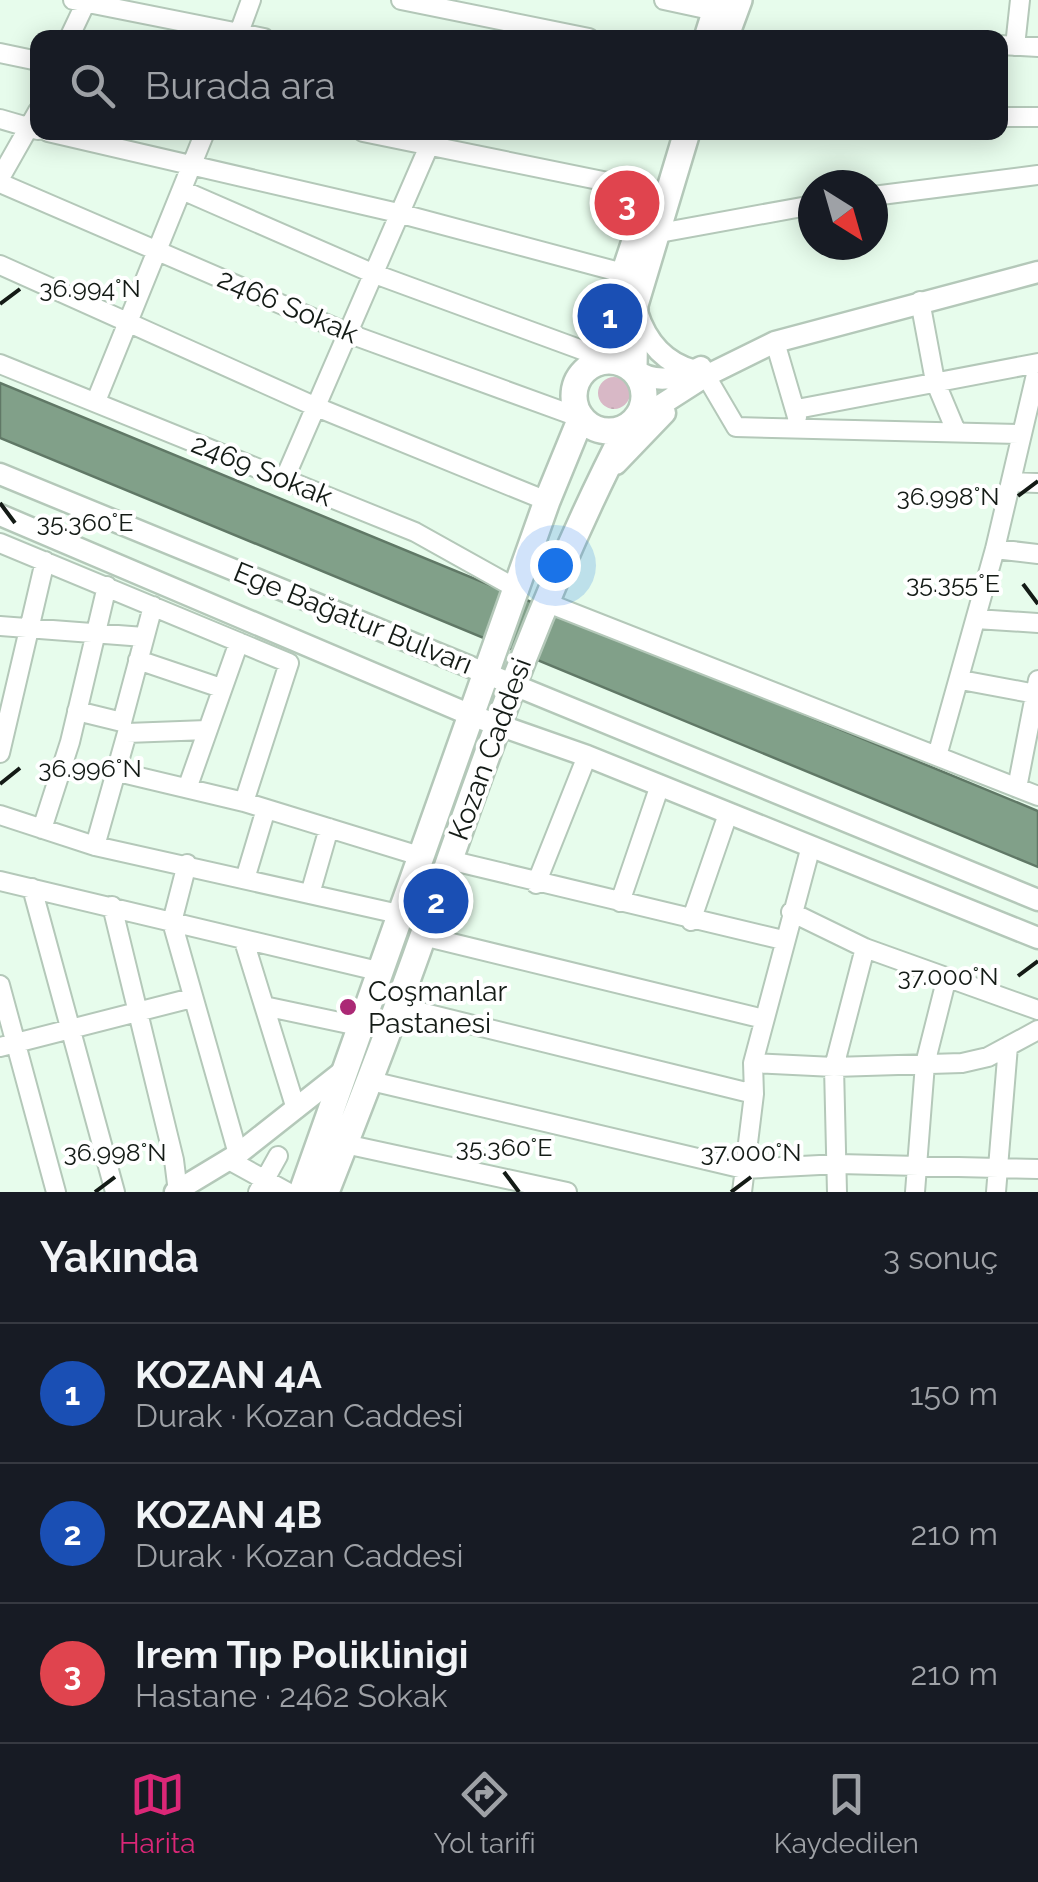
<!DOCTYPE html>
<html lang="tr">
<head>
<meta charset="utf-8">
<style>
  :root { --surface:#171b24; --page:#242831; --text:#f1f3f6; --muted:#9ea1a6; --line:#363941; --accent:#db2777 }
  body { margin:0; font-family:Raleway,sans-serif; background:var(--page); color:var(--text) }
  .compass { position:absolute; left:798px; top:170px; width:90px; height:90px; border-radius:50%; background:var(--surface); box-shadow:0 5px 25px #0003; rotate:143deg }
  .you { position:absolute; left:555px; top:565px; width:35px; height:35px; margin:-25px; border:8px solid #fff; border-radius:50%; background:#1a73e8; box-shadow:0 0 0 15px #1a73e833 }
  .badge { display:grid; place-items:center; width:65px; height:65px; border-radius:50%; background:var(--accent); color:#fff; font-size:32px; font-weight:700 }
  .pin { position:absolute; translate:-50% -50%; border:5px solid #fff; box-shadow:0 2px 10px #0006 }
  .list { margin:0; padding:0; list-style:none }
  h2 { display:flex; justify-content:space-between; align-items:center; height:130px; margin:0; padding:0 40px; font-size:42px }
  h2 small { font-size:32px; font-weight:400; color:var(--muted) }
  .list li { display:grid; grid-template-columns:65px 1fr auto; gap:30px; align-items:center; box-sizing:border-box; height:140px; padding:0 40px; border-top:2px solid var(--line) }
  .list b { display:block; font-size:38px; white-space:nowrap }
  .list p { margin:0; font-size:32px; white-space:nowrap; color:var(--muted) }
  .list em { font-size:32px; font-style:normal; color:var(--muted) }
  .icon { flex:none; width:55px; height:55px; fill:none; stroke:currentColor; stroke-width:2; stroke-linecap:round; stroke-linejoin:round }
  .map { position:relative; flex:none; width:1038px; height:1192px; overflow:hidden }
  .search { position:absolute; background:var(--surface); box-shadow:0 5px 25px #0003; left:30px; right:30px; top:30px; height:110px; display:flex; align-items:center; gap:25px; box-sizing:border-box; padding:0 35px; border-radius:20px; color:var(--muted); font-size:38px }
  .sheet { height:550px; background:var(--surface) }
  nav { display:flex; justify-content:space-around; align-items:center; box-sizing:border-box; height:140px; border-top:2px solid var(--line); background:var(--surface); font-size:28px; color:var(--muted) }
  nav a { display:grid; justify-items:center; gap:5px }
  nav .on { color:var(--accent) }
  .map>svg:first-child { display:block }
  .grass { fill:url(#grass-tufts) }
  .water { fill:#81a089; stroke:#607866; stroke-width:2.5 }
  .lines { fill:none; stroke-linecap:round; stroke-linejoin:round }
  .minor-casing { stroke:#b4c8b9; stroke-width:22 }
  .major-casing { stroke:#b4c8b9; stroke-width:25 }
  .highway-casing { stroke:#b4c8b9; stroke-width:30 }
  .minor { stroke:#fff; stroke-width:18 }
  .major { stroke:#fff; stroke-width:20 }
  .highway { stroke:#fff; stroke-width:25 }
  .ticks { fill:none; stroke:#141b16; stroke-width:4 }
  .poi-dot { fill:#ab2975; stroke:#fff; stroke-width:4 }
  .labels { text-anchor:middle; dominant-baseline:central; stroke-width:8; stroke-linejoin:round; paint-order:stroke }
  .street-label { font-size:28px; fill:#141b16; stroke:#fff }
  .poi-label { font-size:28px; fill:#141b16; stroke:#fff; text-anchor:start }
  .ticks-label { font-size:25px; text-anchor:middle; fill:#141b16; stroke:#fff; stroke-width:8; stroke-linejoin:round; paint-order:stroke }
</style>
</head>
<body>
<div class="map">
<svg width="1038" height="1192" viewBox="0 0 1038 1192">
  <defs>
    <pattern id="grass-tufts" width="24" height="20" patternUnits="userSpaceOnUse" patternTransform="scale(2.5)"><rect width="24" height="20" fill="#d8b8c6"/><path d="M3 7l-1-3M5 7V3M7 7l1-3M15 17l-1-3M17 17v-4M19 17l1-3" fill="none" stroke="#b89ea9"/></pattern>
  </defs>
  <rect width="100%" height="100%" fill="#e7fcec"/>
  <path class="grass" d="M598 393a16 16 0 1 1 32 0a16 16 0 1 1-32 0Z"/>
  <path class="water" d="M0,383L1038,811V867L0,438Z"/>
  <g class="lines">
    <defs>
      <path id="minor" d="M73,0L264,38
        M401,0L589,38
        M664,0L715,11
        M69,38L87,0
        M237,38L251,0
        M1000,45L1038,47
        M1015,46L1020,0
        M0,53L38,61
        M1000,117H1038
        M0,119L38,130
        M48,132L398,213L623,273
        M363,132L652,191
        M0,178L38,111
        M0,183L350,334L581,418
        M182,190L372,273L601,357
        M873,196L1038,175
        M654,234L813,205
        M0,265L314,406L547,501
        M920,301L935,381L956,431
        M775,342L797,417
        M0,364L415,532L519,590
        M706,376L736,427L1020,434
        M96,401L205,132
        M797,409L1038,363
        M284,480L435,132
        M1011,482L1038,483
        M0,543L289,663L244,802
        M995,549L1038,554
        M545,602L1038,796
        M976,619L1038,623
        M0,626L144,637
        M138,660L221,688
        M961,680L1036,694
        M77,711L122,722L153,606
        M0,753L45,561
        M937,756L995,549L1038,366
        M118,772L244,802L423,857
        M188,786L239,642
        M1017,788L1038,680
        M0,815L95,846L403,915
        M42,829L70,742L107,586
        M95,846L127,733L207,730
        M449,860L783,940
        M187,864L172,922L238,1154
        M245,879L266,809
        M0,881L382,972
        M536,884L587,756
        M32,888L115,1192
        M310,894L329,828
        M620,902L660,785
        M112,906L174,1160L178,1192
        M791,912L865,948L1038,1010
        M691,921L728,814
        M423,936L764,1019
        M244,941L296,1109
        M0,985L56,1192
        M264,1006L363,1027
        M396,1006L754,1094
        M0,1047L192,998
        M753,1063L834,1067L962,1063L988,1057L1038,1030
        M371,1081L744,1169L839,1164L1038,1169
        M345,1144L567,1192
        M229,1160L287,1192
        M258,1192L278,1156
        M742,1192L754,1094L753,1063L811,846
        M837,1192L834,1067L865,948
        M915,1192L925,1064L947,977
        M996,1192L1008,1046"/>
      <path id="major" d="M637,312C646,341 664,363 695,371
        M634,369C655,385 679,379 701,367
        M628,426L706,376L775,342L1038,272
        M616,464L665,413
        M0,474L1038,900
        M0,515L473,716L587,756L1038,938
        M175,1192L238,1154L347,1068"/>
      <path id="highway" d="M707,38L719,0
        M725,38L739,0
        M574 396a35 35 0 1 1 70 0a35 35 0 1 1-70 0Z
        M600,362L610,316L646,208
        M634,369L635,305L687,132
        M302,1192L547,501L581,418
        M326,1192C364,1095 402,998 436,899C492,738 549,577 628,426"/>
    </defs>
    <use href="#minor" class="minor-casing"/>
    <use href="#major" class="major-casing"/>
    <use href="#highway" class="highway-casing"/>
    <use href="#minor" class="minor"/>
    <use href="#major" class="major"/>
    <use href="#highway" class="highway"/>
  </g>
  <path class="ticks" d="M0,304L20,289M1018,496L1038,481M0,503L15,523M1023,584L1038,604M0,784L20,768M1018,976L1038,961M504,1172L519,1192M95,1192L115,1177M731,1192L751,1177"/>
  <circle class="poi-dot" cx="348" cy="1007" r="10"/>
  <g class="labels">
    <g class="street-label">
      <text transform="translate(288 306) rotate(23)">2466 Sokak</text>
      <text transform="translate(262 470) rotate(22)">2469 Sokak</text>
      <text transform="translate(353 618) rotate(22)">Ege Bağatur Bulvarı</text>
      <text transform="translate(490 749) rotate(-70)">Kozan Caddesi</text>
    </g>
    <g class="poi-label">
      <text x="368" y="991">Coşmanlar<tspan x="368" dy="32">Pastanesi</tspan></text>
    </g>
  </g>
  <g class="ticks-label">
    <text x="90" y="297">36.994°N</text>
    <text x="948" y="505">36.998°N</text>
    <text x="85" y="531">35.360°E</text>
    <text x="953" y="592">35.355°E</text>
    <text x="90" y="777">36.996°N</text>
    <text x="948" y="985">37.000°N</text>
    <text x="504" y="1156">35.360°E</text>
    <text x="115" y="1161">36.998°N</text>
    <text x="751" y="1161">37.000°N</text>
  </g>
</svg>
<svg class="compass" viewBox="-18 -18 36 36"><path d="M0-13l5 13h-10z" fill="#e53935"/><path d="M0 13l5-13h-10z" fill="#9ea1a6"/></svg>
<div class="you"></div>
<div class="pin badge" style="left:610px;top:316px;background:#1a4fb4">1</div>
<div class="pin badge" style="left:436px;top:901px;background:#1a4fb4">2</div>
<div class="pin badge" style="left:627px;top:203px;background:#e0444e">3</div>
<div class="search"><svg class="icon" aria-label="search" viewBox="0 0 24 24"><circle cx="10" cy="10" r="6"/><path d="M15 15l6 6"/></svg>Burada ara</div>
</div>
<section class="sheet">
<h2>Yakında<small>3 sonuç</small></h2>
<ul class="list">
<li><span class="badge" style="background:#1a4fb4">1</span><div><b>KOZAN 4A</b><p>Durak · Kozan Caddesi</p></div><em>150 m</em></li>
<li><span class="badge" style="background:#1a4fb4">2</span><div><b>KOZAN 4B</b><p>Durak · Kozan Caddesi</p></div><em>210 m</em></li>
<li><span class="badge" style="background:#e0444e">3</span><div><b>Irem Tıp Poliklinigi</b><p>Hastane · 2462 Sokak</p></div><em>210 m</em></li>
</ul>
</section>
<nav>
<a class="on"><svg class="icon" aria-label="map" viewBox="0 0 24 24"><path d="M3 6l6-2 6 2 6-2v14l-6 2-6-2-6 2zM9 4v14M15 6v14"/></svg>Harita</a>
<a><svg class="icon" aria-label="directions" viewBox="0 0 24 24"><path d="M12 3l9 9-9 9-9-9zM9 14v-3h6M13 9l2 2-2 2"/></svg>Yol tarifi</a>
<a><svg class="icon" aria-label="saved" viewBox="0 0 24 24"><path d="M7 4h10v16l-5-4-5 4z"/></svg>Kaydedilen</a>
</nav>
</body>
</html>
